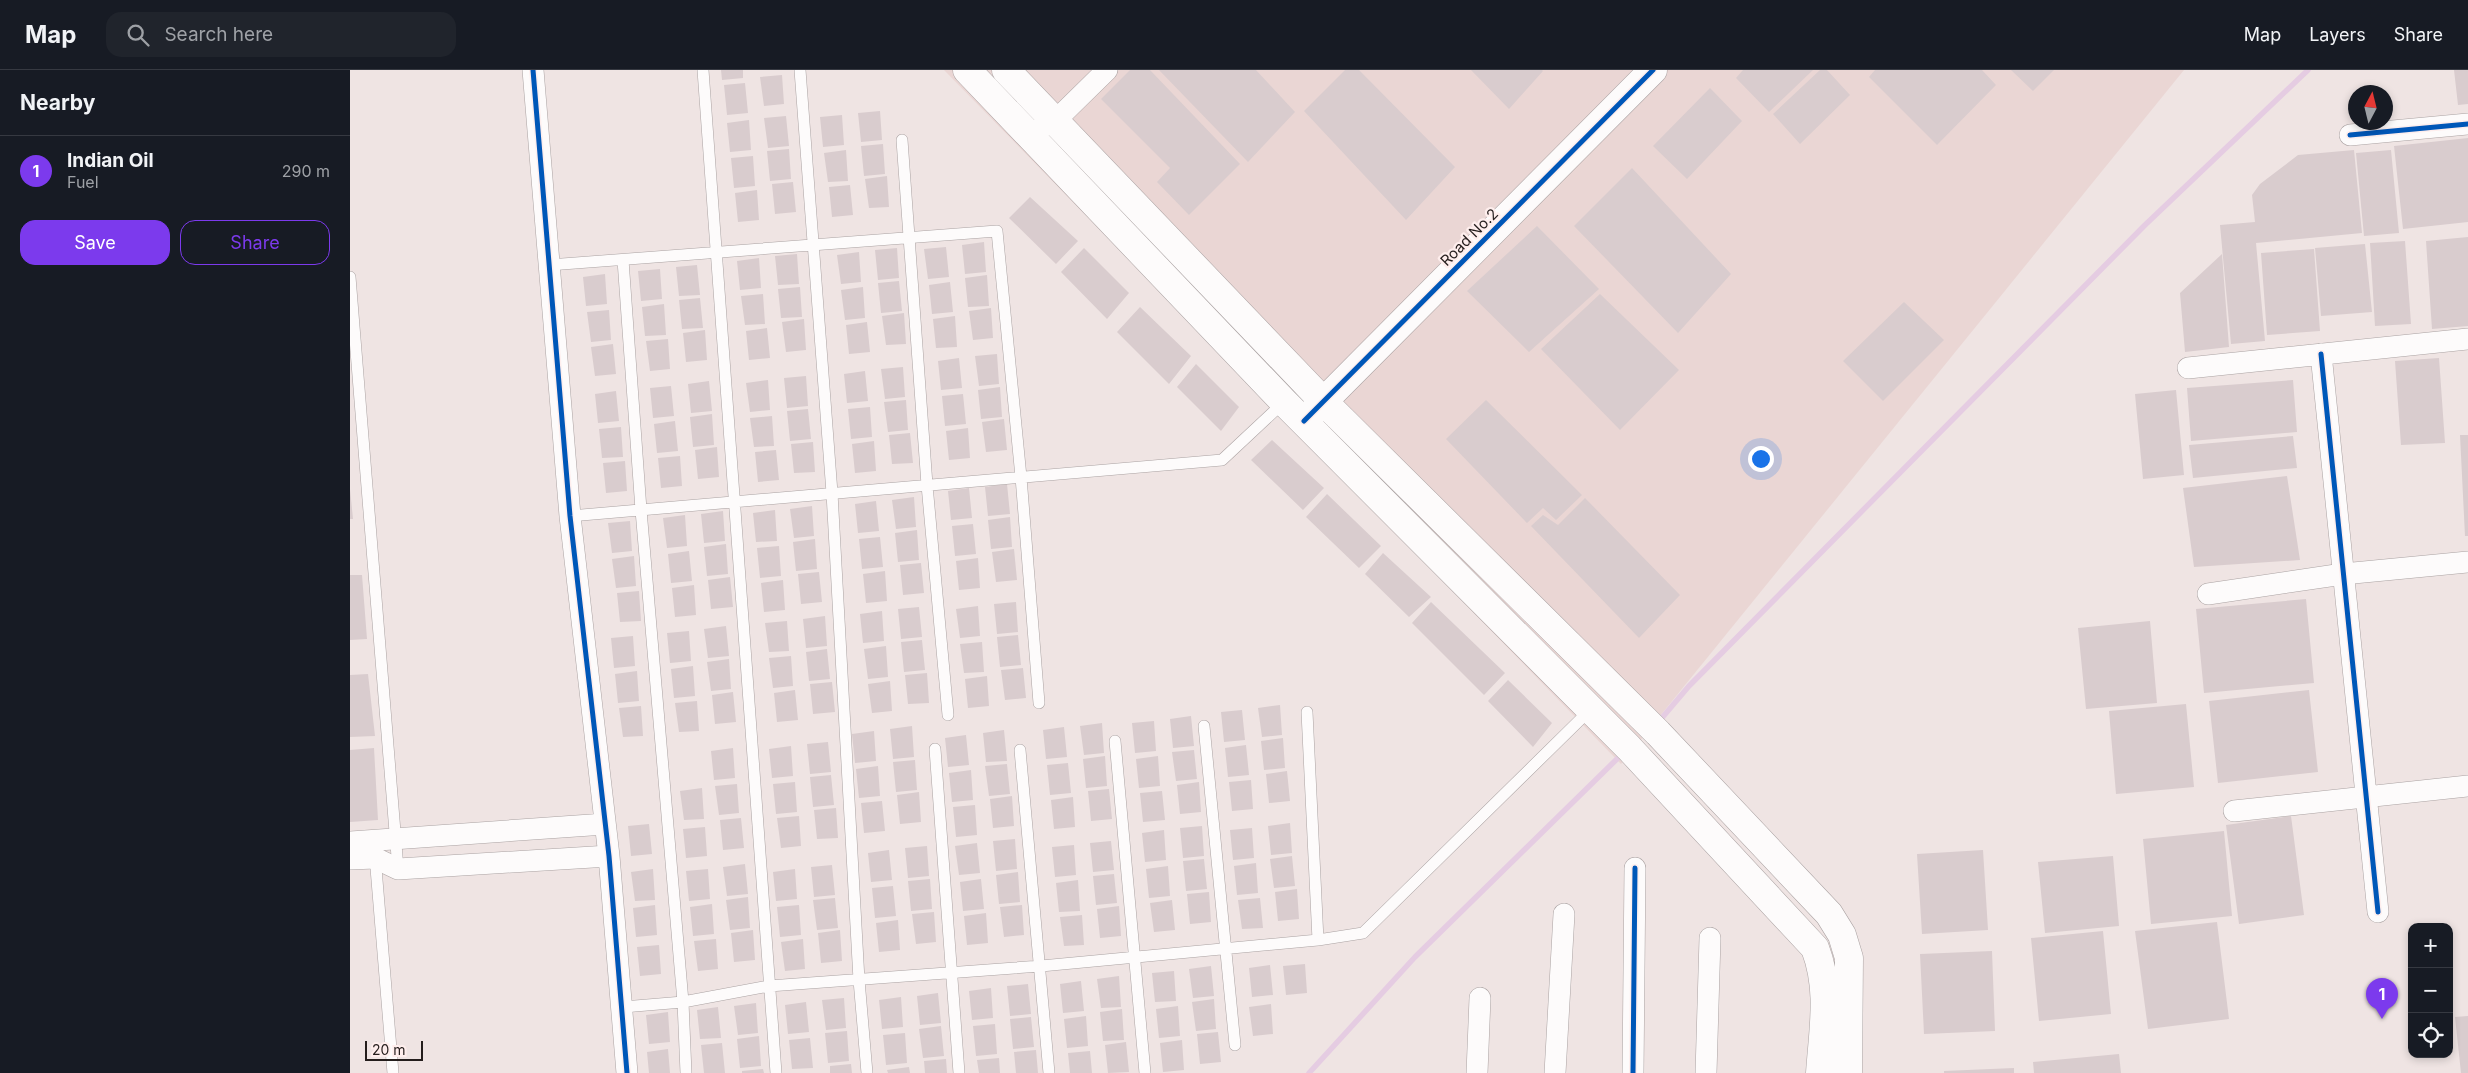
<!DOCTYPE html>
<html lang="en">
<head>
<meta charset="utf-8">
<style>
  :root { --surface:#171b24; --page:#20242c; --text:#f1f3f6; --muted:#9ea1a6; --line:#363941; --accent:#7c3aed }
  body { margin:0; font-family:Inter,sans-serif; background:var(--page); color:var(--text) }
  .controls { position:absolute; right:15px; bottom:15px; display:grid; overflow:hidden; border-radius:10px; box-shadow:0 2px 8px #0003 }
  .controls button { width:45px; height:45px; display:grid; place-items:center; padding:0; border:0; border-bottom:1px solid var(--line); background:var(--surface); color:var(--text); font:25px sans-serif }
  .compass { position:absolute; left:1998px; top:15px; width:45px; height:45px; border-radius:50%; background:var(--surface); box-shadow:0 2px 8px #0003; rotate:7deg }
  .scale { position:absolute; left:15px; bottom:12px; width:58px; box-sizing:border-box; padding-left:5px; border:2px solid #241d1c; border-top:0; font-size:14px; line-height:18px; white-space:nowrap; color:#241d1c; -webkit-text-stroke:4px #feeeed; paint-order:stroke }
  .you { position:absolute; left:1410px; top:388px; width:18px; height:18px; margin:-12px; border:4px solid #fff; border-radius:50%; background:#1a73e8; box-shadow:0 0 0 8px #1a73e833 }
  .badge { display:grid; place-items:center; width:32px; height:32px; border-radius:50%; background:var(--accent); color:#fff; font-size:16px; font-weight:700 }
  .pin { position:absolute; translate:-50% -41px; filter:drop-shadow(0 1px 2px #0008) }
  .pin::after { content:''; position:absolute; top:26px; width:18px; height:15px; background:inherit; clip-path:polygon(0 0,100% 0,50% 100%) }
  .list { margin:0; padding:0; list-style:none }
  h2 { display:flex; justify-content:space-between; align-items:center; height:65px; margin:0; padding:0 20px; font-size:21px }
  h2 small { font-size:16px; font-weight:400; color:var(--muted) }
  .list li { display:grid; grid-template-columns:32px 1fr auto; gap:15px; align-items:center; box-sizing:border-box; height:70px; padding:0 20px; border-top:1px solid var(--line) }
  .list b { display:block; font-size:19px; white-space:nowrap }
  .list p { margin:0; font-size:16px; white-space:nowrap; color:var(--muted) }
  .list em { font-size:16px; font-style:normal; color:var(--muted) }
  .actions { display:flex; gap:10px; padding:15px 20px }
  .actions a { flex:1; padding:11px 0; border:1px solid var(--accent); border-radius:15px; text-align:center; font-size:18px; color:var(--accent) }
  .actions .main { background:var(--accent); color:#fff }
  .icon { flex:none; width:28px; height:28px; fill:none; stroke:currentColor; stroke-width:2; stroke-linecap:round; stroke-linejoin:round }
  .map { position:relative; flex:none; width:2118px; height:1003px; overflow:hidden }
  header { display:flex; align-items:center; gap:30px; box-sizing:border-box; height:70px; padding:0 25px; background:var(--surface); border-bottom:1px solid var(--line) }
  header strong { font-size:24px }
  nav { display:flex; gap:28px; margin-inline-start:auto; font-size:18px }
  .search { width:350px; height:45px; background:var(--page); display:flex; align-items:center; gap:12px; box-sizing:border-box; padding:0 18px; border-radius:15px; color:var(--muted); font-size:19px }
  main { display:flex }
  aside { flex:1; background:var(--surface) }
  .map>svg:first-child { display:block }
  .built { fill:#ead6d4 }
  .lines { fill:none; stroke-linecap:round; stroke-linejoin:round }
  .stream { stroke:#e5cce2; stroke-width:5.5 }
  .building { fill:#d9ccce }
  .lane-casing { stroke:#aaa2a2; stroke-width:12 }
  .street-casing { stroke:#aaa2a2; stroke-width:22 }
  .secondary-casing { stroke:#aaa2a2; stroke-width:29 }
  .lane { stroke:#fdfbfb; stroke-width:11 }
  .street { stroke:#fdfbfb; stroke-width:21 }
  .secondary { stroke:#fdfbfb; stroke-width:28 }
  .cycleway-casing { stroke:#feeeed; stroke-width:8 }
  .cycleway { stroke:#0057b8; stroke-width:5 }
  .labels { text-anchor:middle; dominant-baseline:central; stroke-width:4.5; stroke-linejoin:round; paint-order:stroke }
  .street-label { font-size:15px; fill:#241d1c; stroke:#feeeed }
</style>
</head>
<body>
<header>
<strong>Map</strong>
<div class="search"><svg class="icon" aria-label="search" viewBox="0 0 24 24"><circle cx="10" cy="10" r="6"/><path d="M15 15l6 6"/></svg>Search here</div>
<nav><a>Map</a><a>Layers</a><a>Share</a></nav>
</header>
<main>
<aside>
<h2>Nearby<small></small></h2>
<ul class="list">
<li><span class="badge">1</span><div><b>Indian Oil</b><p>Fuel</p></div><em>290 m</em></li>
</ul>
<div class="actions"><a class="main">Save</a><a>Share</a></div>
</aside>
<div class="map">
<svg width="2118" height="1003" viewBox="0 0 2118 1003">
  <rect width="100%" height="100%" fill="#efe4e3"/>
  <path class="built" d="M594,0H1834L1271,694Z"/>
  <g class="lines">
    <path class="stream" d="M1311,649L1339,616L1795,155L1958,0
      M959,1003L1065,887L1270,686"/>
  </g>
  <path class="building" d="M371,0H393V8L372,10Z
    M780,0H800L890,94L839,145L807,112L820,98L751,29Z
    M809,0H906L945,42L898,92Z
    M995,0H1009L1105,97L1056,150L954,41Z
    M1121,0H1192L1193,1L1159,39Z
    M1393,0H1463L1419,42L1386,8Z
    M1470,0H1477L1500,25L1450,74L1423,44Z
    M1525,0H1632L1646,15L1587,75L1519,7Z
    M1661,0H1704L1683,21Z
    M2104,0H2118V34L2108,35Z
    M432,5L434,34L414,36L410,7Z
    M395,13L398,43L377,45L374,15Z
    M1360,18L1392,51L1337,109L1303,76Z
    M530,41L532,70L511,72L508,43Z
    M492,45L494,75L473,77L470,47Z
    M436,46L439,76L418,78L414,48Z
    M399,50L401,80L380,82L377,53Z
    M2118,68V152L2053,159L2044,76Z
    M533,74L535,104L514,106L511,76Z
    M439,79L441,109L420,111L417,81Z
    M496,80L498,111L478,112L474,83Z
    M2004,80L2012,163L1906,173L1915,271L1881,274L1870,155L1905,152L1902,125L1910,114L1948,85Z
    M2041,80L2049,163L2014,166L2006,83Z
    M403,86L405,116L384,118L381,88Z
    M1282,98L1381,204L1328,263L1224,156Z
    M537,106L539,137L519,138L515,109Z
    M443,112L446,142L425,144L422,114Z
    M500,115L503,145L482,147L479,117Z
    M407,120L409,150L388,152L385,123Z
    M680,127L728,171L706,194L659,148Z
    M1187,156L1249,219L1179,282L1117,221Z
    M2118,167V256L2082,259L2076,171Z
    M2055,171L2061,254L2025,256L2020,173Z
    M634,172L636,202L615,204L612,175Z
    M2015,174L2022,242L1971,246L1965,178Z
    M596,177L599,207L578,209L574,179Z
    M547,178L549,208L528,210L525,180Z
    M734,178L779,223L757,249L711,202Z
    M1964,179L1970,261L1917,265L1911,183Z
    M509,182L511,212L491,214L487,185Z
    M447,184L449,214L428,215L425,186Z
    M1872,184L1879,277L1835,282L1830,223Z
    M409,188L411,218L390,220L387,191Z
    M347,195L350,225L329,226L326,197Z
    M310,199L312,229L291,231L288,201Z
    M255,204L257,234L236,236L233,207Z
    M637,205L639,236L618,237L615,208Z
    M549,211L552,241L531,243L528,213Z
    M600,212L603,242L582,244L579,215Z
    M450,217L452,247L431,248L428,219Z
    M513,217L515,248L495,250L491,220Z
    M413,224L415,254L395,255L391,226Z
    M1250,224L1329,300L1270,360L1191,279Z
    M350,228L353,258L332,259L329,230Z
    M1554,232L1594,270L1533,331L1493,291Z
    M314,234L316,265L295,266L292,237Z
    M790,237L841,286L819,314L767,262Z
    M641,238L643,268L623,270L619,241Z
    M259,240L261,270L241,272L237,242Z
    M554,243L556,274L536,275L532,246Z
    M605,246L607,277L586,278L583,249Z
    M454,249L456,280L436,282L432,252Z
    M517,252L520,282L499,284L496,255Z
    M417,258L420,288L399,290L396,261Z
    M355,260L357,290L336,292L333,263Z
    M318,269L320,299L300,301L296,271Z
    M263,274L266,304L245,306L241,277Z
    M647,284L649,314L629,316L625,286Z
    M609,288L612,318L591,320L588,291Z
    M2089,288L2095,373L2051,375L2045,291Z
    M846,294L889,337L871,361L827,317Z
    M553,297L555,327L535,329L531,299Z
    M515,301L518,331L497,333L494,304Z
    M456,306L458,336L437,338L434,308Z
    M418,310L420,340L400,342L396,313Z
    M1943,310L1947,362L1841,371L1837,318Z
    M359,311L362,341L341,343L338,314Z
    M321,316L324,346L303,348L300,318Z
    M650,317L652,347L631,349L628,320Z
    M1826,320L1834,405L1793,409L1785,324Z
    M266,321L269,351L248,353L245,324Z
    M613,324L616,354L595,356L592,326Z
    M556,330L558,360L538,362L534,332Z
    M1136,330L1232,425L1206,450L1193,438L1177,453L1096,369Z
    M520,337L522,367L501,369L498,339Z
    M458,339L461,369L440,371L437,341Z
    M362,344L364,375L343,377L340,347Z
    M422,346L424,376L404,377L400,348Z
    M654,349L657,380L636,382L632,352Z
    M325,351L328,381L307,383L304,354Z
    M271,357L273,387L252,388L249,359Z
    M618,358L620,388L599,390L596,361Z
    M560,363L563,393L542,394L539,365Z
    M2110,365H2118V466H2115Z
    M1943,366L1947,398L1843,408L1839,375Z
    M922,370L974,418L953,440L901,390Z
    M524,371L526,401L505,403L502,374Z
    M463,372L465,402L444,403L441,374Z
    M367,377L369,407L348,409L345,380Z
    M426,380L429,410L408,412L405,382Z
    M330,386L332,416L311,418L308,388Z
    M275,391L277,421L256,423L253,393Z
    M1937,406L1950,490L1844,497L1833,418Z
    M657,414L660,444L638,446L635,417Z
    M619,418L622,448L601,450L598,421Z
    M0,419L3,449H0Z
    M977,424L1031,476L1009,498L956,447Z
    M564,427L566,457L546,459L542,430Z
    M1235,428L1330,525L1289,568L1181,456L1193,445L1208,455Z
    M526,431L529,461L508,463L505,434Z
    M462,436L464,466L444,468L440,439Z
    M425,440L427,471L406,472L403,443Z
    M373,441L375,471L354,473L351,444Z
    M335,445L337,476L317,478L313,448Z
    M660,447L662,477L641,479L638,450Z
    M280,451L282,481L262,483L258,453Z
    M623,454L626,484L605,486L602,456Z
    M567,460L569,490L548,492L545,463Z
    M530,467L533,497L512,499L509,469Z
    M465,469L467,499L446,501L443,472Z
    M376,474L378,504L357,506L354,477Z
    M429,476L431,506L410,508L407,478Z
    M664,479L667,510L646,512L642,482Z
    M339,481L342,511L321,513L318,484Z
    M1033,483L1081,527L1059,547L1015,504Z
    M284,486L286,516L266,518L262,489Z
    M628,488L630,518L609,520L606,491Z
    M571,493L574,523L553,525L550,495Z
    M535,501L537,531L516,533L513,504Z
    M469,502L472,532L451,534L448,504Z
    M0,505H12L17,569L0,570Z
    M380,507L383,537L361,539L358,510Z
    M433,510L435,540L414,542L411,513Z
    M344,515L346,545L325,547L322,518Z
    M289,521L291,551L270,552L267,523Z
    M1956,529L1964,613L1854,623L1846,539Z
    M666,532L668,562L647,564L644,534Z
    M1081,532L1155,603L1134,625L1062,553Z
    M628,536L630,566L610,568L606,539Z
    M569,537L572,567L551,569L548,539Z
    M532,541L534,571L513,573L510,544Z
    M475,546L477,576L456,578L453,549Z
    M437,551L439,581L419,582L415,553Z
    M1800,551L1807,633L1736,639L1728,558Z
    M376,556L379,586L358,588L354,559Z
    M339,561L341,591L320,593L317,563Z
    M668,565L671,595L650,597L647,567Z
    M283,566L285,596L264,598L261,568Z
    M572,570L575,600L554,602L551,572Z
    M632,572L634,602L614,603L610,574Z
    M536,576L538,607L518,609L514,579Z
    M477,579L480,609L459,611L456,582Z
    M441,586L443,616L423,618L419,588Z
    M379,589L381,619L361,621L357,592Z
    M343,596L345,626L324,628L321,599Z
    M673,598L676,628L655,630L651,600Z
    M287,601L289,631L268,633L265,604Z
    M577,603L579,633L558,634L555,605Z
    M18,604L25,666L0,667V605Z
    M637,606L639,636L618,638L615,609Z
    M1158,610L1202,653L1183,677L1138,631Z
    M540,611L542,641L522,643L518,614Z
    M482,612L485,642L463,644L460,614Z
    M445,620L448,650L427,652L424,623Z
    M1959,620L1968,702L1868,713L1859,631Z
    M383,622L386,652L365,654L362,625Z
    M347,631L349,661L329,662L325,633Z
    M1836,634L1844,717L1766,724L1759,641Z
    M930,635L932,665L912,667L908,638Z
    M291,636L293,666L273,667L269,638Z
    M892,640L895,670L874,672L871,642Z
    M841,646L844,676L823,678L820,649Z
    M804,651L806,681L785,683L782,653Z
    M752,653L754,683L734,685L730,656Z
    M562,656L564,687L543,689L540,659Z
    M714,657L717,687L696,689L693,660Z
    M654,660L657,691L636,692L633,663Z
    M524,661L526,691L505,693L502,664Z
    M616,665L619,695L598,697L595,668Z
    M933,668L935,698L914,700L911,671Z
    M478,672L481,702L460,704L457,674Z
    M896,675L899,705L878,707L875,678Z
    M441,676L443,706L422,708L419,679Z
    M24,678L28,750L0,752V680Z
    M383,678L385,708L364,710L361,681Z
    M844,680L847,709L826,711L822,682Z
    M755,686L757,716L736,718L733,689Z
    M808,686L810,716L789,718L786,689Z
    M565,690L567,720L546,722L543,692Z
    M718,693L721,723L700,725L697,695Z
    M657,694L660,724L639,726L635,696Z
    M528,696L530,726L509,728L506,699Z
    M621,700L623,730L602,732L599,703Z
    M937,701L940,731L919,733L916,704Z
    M481,705L484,735L463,737L460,707Z
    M901,710L903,739L882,741L879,712Z
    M445,712L447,742L426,744L423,714Z
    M849,712L851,742L830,744L827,715Z
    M387,714L389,743L369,745L365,716Z
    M352,718L354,749L334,750L330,721Z
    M759,719L762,749L741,751L738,721Z
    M812,721L815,750L793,752L790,723Z
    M569,722L571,752L550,754L547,725Z
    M662,726L664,756L643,758L640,729Z
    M723,727L725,757L704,759L701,730Z
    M532,731L535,761L514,763L511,733Z
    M625,735L627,765L606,767L603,737Z
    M486,738L488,768L467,769L464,740Z
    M449,746L451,776L431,778L427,748Z
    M1941,746L1954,845L1889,854L1876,755Z
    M391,748L394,778L373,780L370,750Z
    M940,753L942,783L921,785L918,756Z
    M299,754L302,784L281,786L278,756Z
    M852,756L854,786L833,788L830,758Z
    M355,757L357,786L336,788L333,759Z
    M902,758L904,788L883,790L880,760Z
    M814,760L816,790L795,792L792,763Z
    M1874,761L1882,846L1801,854L1793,769Z
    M665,769L667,799L646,801L643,771Z
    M761,771L764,800L743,802L740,773Z
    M627,773L630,803L609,805L605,776Z
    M724,775L726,805L705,807L702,777Z
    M577,776L579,806L558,808L555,778Z
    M539,780L542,810L521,812L518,783Z
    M1633,780L1638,860L1572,864L1567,784Z
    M942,786L945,816L924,818L920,789Z
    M1763,786L1769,856L1695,863L1688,792Z
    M854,789L857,819L836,821L833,791Z
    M906,793L908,823L887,825L884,796Z
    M395,794L398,824L377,826L373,797Z
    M482,795L485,825L464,827L461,797Z
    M818,796L820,826L799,828L796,799Z
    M303,799L305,830L285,831L281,802Z
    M358,799L360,829L339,831L336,801Z
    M445,799L447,829L426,831L423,802Z
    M668,802L670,832L649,834L646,805Z
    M764,804L767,833L746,835L743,806Z
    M580,809L582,839L561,841L558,811Z
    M631,809L634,839L613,841L610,812Z
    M728,810L730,841L709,842L706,813Z
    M543,816L546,846L525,848L522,818Z
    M947,819L949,849L928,851L925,822Z
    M859,822L861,852L840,854L837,824Z
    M398,827L400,858L380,860L376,830Z
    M485,828L488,858L467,860L463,830Z
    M910,828L913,858L892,859L888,830Z
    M822,830L825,860L804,862L800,833Z
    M362,834L364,864L343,866L340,837Z
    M305,835L307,865L286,867L283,838Z
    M449,835L451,865L430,867L427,837Z
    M672,835L674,865L654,867L650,837Z
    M769,836L771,866L750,868L747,839Z
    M584,842L586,872L566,874L562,844Z
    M636,843L638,873L617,875L614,846Z
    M732,845L734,875L714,876L710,847Z
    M548,850L550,880L529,882L526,853Z
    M1867,852L1879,949L1798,959L1785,861Z
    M403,860L405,890L384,892L381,863Z
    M490,860L492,891L471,893L468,863Z
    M1753,861L1761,944L1689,951L1681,868Z
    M366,869L368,899L348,901L344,871Z
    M453,869L455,899L435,901L431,872Z
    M309,875L311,904L290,906L287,877Z
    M1642,881L1645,961L1574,964L1570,884Z
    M955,894L957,923L936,925L933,896Z
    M920,895L923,925L902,927L899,898Z
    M861,896L864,926L843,928L839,899Z
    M824,901L826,931L805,932L802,903Z
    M769,906L771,937L751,938L747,909Z
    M731,911L734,941L713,943L710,914Z
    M678,914L681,944L660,946L657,916Z
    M641,918L643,948L622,950L619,921Z
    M588,923L591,953L570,955L567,926Z
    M551,927L553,957L532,959L529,930Z
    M494,928L496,958L476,960L472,930Z
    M864,929L866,959L846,961L842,932Z
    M456,932L459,962L438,964L435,935Z
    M406,933L408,963L388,965L384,936Z
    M921,934L923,964L903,966L899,937Z
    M828,936L830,966L809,968L806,939Z
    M368,937L371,968L350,969L347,940Z
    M772,939L774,970L753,971L750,942Z
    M318,942L320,972L299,974L296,945Z
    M736,946L738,976L717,978L714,949Z
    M2118,946V1003H2111L2105,947Z
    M681,947L684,977L663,979L660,949Z
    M645,954L647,984L626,986L623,956Z
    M591,956L594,986L573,988L569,959Z
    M497,961L499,991L478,993L475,963Z
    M868,962L871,992L850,994L847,964Z
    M555,963L557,993L536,995L533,965Z
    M409,966L411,996L390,998L387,969Z
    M460,968L463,998L442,999L439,970Z
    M832,970L834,1000L813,1002L810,973Z
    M776,972L779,1002L758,1003L755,975Z
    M372,973L375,1003H354L351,975Z
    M318,979L320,1003H299L297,982Z
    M686,980L688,1003H666L664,982Z
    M740,981L742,1003H720L718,983Z
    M1769,984L1771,1003H1684L1683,992Z
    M649,988L650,1003H629L627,990Z
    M596,989L597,1003H575L574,991Z
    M501,994L502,1003H480V996Z
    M559,997L560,1003H538L537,1000Z
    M1664,998V1003H1594V1001Z
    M413,999L414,1003H392V1001Z"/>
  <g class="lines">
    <defs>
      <path id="lane" d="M353,0L426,1003
        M450,0L482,423L509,910L517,1003
        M552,70L577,415L598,645
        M273,190L291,440L333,932L336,1003
        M199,195L647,161L671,407L689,633
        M0,207L48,799
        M220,446L872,390L934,332
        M957,642L968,870
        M854,656L885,975
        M765,671L795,1003
        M585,679L609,1003
        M670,680L699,1003
        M25,786L43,1003
        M273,937L333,932L419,916L691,896L968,870L1013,863L1240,640"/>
      <path id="street" d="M183,0L220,446L259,786L277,1003
        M692,57L705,51L757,0
        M2000,65L2118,54
        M1971,284L2028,842
        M1838,298L2118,269
        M1858,524L1993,504L2118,492
        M1884,741L2118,716
        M0,772L255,754
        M0,789L25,788L48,799L259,786
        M1127,1003L1130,928
        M1205,1003L1214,844
        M1283,1003L1285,798
        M1356,1003L1360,868"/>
      <path id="secondary" d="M617,0L934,332L1279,678L1465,878C1481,920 1473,959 1470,1003
        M656,0L974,332L1308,663L1479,844L1492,865L1499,888L1498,1003
        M960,345L1303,0"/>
    </defs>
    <use href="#lane" class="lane-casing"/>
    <use href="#street" class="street-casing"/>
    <use href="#secondary" class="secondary-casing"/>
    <use href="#lane" class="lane"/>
    <use href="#street" class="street"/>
    <use href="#secondary" class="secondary"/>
    <defs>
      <path id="cycleway" d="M183,0L220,446L259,786L277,1003
        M2000,65L2118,54
        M1971,284L2028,842
        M954,351L1303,0
        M1283,1003L1285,798"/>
    </defs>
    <use href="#cycleway" class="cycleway-casing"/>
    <use href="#cycleway" class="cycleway"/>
  </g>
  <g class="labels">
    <g class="street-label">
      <text transform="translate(1119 167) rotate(-45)">Road No.2</text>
    </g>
  </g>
</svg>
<div class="controls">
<button>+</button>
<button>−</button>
<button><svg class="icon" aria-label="locate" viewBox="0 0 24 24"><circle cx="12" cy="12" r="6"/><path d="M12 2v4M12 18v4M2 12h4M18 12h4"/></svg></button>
</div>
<svg class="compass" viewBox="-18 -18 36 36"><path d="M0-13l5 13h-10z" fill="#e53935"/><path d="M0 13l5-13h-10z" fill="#9ea1a6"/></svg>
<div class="scale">20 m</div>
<div class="you"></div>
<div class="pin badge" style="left:2032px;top:949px">1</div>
</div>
</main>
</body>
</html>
